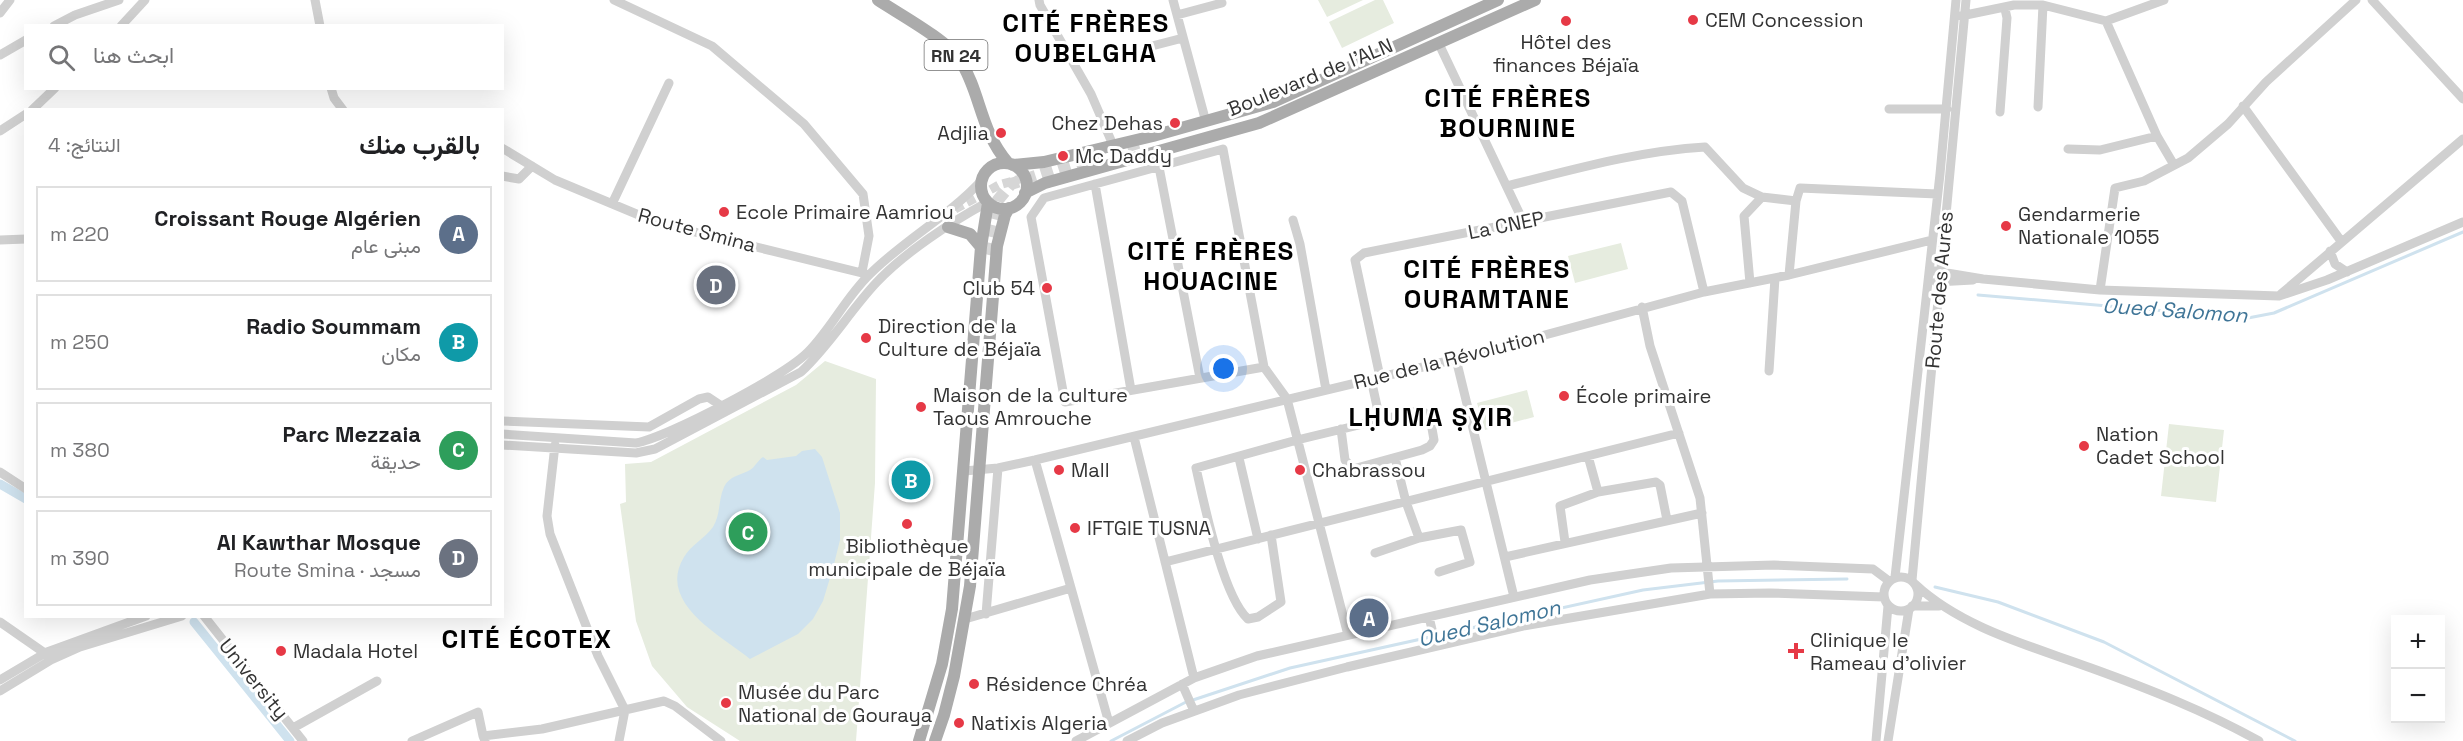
<!DOCTYPE html>
<html lang="ar">
<head>
<meta charset="utf-8">
<style>
  :root { --surface:#fff; --page:#f2f2f2; --text:#202124; --muted:#757577; --line:#e0e0e0; --accent:#e63946 }
  body { margin:0; font-family:"Space Grotesk",Vazirmatn,sans-serif; background:var(--page); color:var(--text); direction:rtl }
  .controls { position:absolute; right:18px; bottom:18px; display:grid; overflow:hidden; border-radius:0px; box-shadow:0 6px 24px #0002 }
  .controls button { width:54px; height:54px; display:grid; place-items:center; padding:0; border:0; border-bottom:2px solid var(--line); background:var(--surface); color:var(--text); font:30px sans-serif }
  .you { position:absolute; left:1224px; top:369px; width:21px; height:21px; margin:-15px; border:4px solid #fff; border-radius:50%; background:#1a73e8; box-shadow:0 0 0 9px #1a73e833 }
  .badge { display:grid; place-items:center; width:39px; height:39px; border-radius:50%; background:var(--accent); color:#fff; font-size:20px; font-weight:700 }
  .pin { position:absolute; translate:-50% -50%; border:3px solid #fff; box-shadow:0 2px 6px #0006 }
  .list { margin:0; padding:0; list-style:none }
  h2 { display:flex; justify-content:space-between; align-items:center; height:78px; margin:0; padding:0 24px; font-size:26px }
  h2 small { font-size:20px; font-weight:400; color:var(--muted) }
  .list li { display:grid; grid-template-columns:39px 1fr auto; gap:18px; align-items:center; box-sizing:border-box; height:96px; margin:0 12px 12px; padding:0 12px; border:2px solid var(--line); border-radius:0px }
  .list b { display:block; font-size:22px; white-space:nowrap }
  .list p { margin:0; font-size:20px; white-space:nowrap; color:var(--muted) }
  .list em { font-size:20px; font-style:normal; color:var(--muted) }
  .icon { flex:none; width:33px; height:33px; fill:none; stroke:currentColor; stroke-width:2; stroke-linecap:round; stroke-linejoin:round }
  .map { position:relative; flex:none; width:2463px; height:741px; overflow:hidden; direction:ltr }
  .search { position:absolute; background:var(--surface); box-shadow:0 6px 24px #0002; left:24px; top:24px; width:480px; height:66px; display:flex; align-items:center; gap:15px; box-sizing:border-box; padding:0 21px; border-radius:0px; color:var(--muted); font-size:22px }
  .panel { position:absolute; background:var(--surface); box-shadow:0 6px 24px #0002; left:24px; top:108px; width:480px; height:510px; border-radius:0px; direction:rtl }
  .map>svg:first-child { display:block }
  .green { fill:#e6ecdf }
  .water { fill:#cfe2ee }
  .lines { fill:none; stroke-linecap:round; stroke-linejoin:round }
  .stream { stroke:#cfe2ee; stroke-width:3 }
  .canal { stroke:#cfe2ee; stroke-width:9 }
  .minor-tunnel { stroke:#d6d6d6; stroke-width:9; stroke-dasharray:9 4.5; stroke-linecap:butt }
  .major-tunnel { stroke:#d6d6d6; stroke-width:12; stroke-dasharray:12 6; stroke-linecap:butt }
  .minor { stroke:#d0d0d0; stroke-width:9 }
  .major { stroke:#ababab; stroke-width:12 }
  .poi-dot { fill:#e63946; stroke:#fff; stroke-width:2 }
  .labels { text-anchor:middle; dominant-baseline:central; stroke-width:6; stroke-linejoin:round; paint-order:stroke }
  .shield { fill:#fff; stroke:#707070; stroke-width:1.5 }
  .shield-label { font-size:18px; font-weight:bold; fill:#333 }
  .poi-label { font-size:20px; fill:#333; stroke:#fff; text-anchor:start }
  .street-label { font-size:20px; fill:#333; stroke:#fff }
  .water-label { font-size:21px; font-style:italic; fill:#3f7597; stroke:#fff }
  .district-label { font-size:26px; font-weight:bold; letter-spacing:1.5px; fill:#000; stroke:#fff }
</style>
</head>
<body>
<div class="map">
<svg width="2463" height="741" viewBox="0 0 2463 741">
  <rect width="100%" height="100%" fill="#fff"/>
  <path class="green" d="M1318,0H1363L1327,17Z
    M1375,0H1383L1394,23L1342,48L1329,22Z
    M1621,243L1628,269L1575,283L1568,256Z
    M825,361L876,379L875,483L856,741H740L687,707L652,666L636,621L620,504L626,502L625,464L651,462L796,385Z
    M1527,390L1534,417L1485,430L1477,403Z
    M2169,424L2224,430L2216,502L2161,496Z"/>
  <path class="water" d="M815,449L822,457L840,513V540L833,568L823,601L813,619L798,634L750,659C722,636 656,603 684,557C691,545 705,538 713,527C721,514 718,500 724,487C729,476 741,475 750,470C755,467 758,460 763,457L767,460L796,456L802,451Z"/>
  <g class="lines">
    <path class="stream" d="M1978,295L2248,318L2274,313L2463,232
      M1935,587L1998,602L2104,642L2295,741
      M1193,700L1290,668L1643,590L1718,581L1847,579
      M1111,741L1186,702"/>
    <path class="canal" d="M0,484L26,499
      M194,622L290,741"/>
    <path class="minor-tunnel" d="M955,209L999,185L1020,179"/>
    <path class="major-tunnel" d="M985,254L998,200L1011,184L1141,142"/>
    <path class="minor" d="M315,0L320,26
      M614,0L712,46L804,124L863,194L869,236L862,272
      M1039,0L1040,5L1091,94L1113,145
      M1173,0L1206,122
      M2372,0L2463,99
      M0,13L10,0
      M1177,15L1222,3
      M1961,16L2014,5H2043L2106,21L2164,0
      M2106,21L2157,136L2174,165
      M54,26L75,15L119,0
      M121,26L145,0
      M1439,44L1523,221
      M1152,46L1183,38
      M0,55L26,40
      M331,88L334,98L343,110
      M2243,106L2341,241
      M2038,107L2043,5
      M1889,109H1947
      M32,110L55,88
      M2000,112L2007,18L2005,9
      M0,131L26,114
      M502,148L555,180L658,223L866,274
      M2068,149L2100,150L2157,136
      M1159,167L1200,378
      M502,176L519,179L532,166
      M1095,184L1131,390
      M1507,186C1572,170 1637,151 1705,147L1743,188L1762,197L1796,201
      M612,204L669,83
      M1293,220L1300,244L1326,390
      M0,240L26,239
      M2330,251L2335,264L2347,272
      M1935,271L1983,279L2100,290L2279,296L2327,280L2463,222
      M1789,275L1796,201L1800,188L1937,194
      M1936,282L1973,280
      M1750,283L1744,216L1762,197
      M2100,290L2115,188L2144,181L2188,158L2228,124L2266,82L2356,0
      M2281,294L2463,139
      M1642,307L1650,346L1700,498L1710,594
      M1456,359L1514,597
      M1264,367L1065,402L1031,217L1044,198L1223,149L1264,367L1287,399L1348,635
      M1769,371L1775,278
      M1380,377L1355,260L1364,253L1671,192L1682,201L1704,292
      M1371,379L1380,420
      M502,421L649,427L699,399L708,397L720,405
      M502,434L636,443C668,437 784,376 808,352C831,329 846,297 870,274C904,240 949,216 982,180
      M1134,437L1194,678
      M502,445L636,453L655,449L801,372C830,345 849,312 876,283C904,253 951,222 988,202
      M555,445L547,516L550,534L598,656L625,710L619,741
      M1588,456L1598,492L1656,482L1660,485L1667,520
      M1239,458L1258,539
      M1395,458L1406,502L1419,538
      M1035,460L1109,723
      M964,471L998,468L1035,460L1456,359L1704,292L1789,275L1932,240
      M0,472L26,489
      M1271,535L1281,602L1258,617L1248,619C1223,597 1204,503 1196,468L1297,440L1421,410L1430,417L1434,440L1430,446L1422,450L1353,469L1345,460L1341,429
      M1565,542L1560,506L1598,492
      M1375,553L1419,538L1461,530L1470,562L1439,572
      M1505,557L1702,513
      M1165,562L1679,433
      M1884 594a17 17 0 1 1 34 0a17 17 0 1 1-34 0Z
      M1895,577L1940,174L1956,0
      M1912,580L1966,0
      M1915,584C1962,628 2031,646 2091,668C2149,689 2205,711 2259,741
      M1912,606H1939
      M986,614L998,468
      M204,616L303,741
      M1429,617L1436,646
      M965,619L1071,588
      M0,622L49,656
      M0,680L47,652L146,616
      M1182,684L1194,711
      M0,691L51,660L80,647L182,616
      M293,728L377,681
      M412,741L478,712L483,736
      M485,741L483,736L542,729L664,701L675,706L721,741
      M1076,741L1194,678L1257,656L1590,580L1671,568L1774,565L1873,569L1889,581
      M1127,741L1162,723L1239,695L1347,667L1523,626L1710,594L1770,593L1884,597
      M1876,741L1888,606
      M1888,741L1909,609"/>
    <path class="major" d="M878,0C899,14 947,40 960,60C981,93 980,131 1008,163
      M981 186a23 23 0 1 1 46 0a23 23 0 1 1-46 0Z
      M1013,165L1044,162L1153,136L1273,102L1498,0
      M1025,193L1045,183L1259,123L1535,0
      M948,227L970,234L981,247
      M919,741L942,664L952,609L981,247L988,203
      M935,741L944,715L954,676L970,586L997,246L1005,215L1009,208"/>
  </g>
  <g class="poi-dot">
    <circle cx="1693" cy="20" r="6"/>
    <circle cx="1566" cy="21" r="6"/>
    <circle cx="1175" cy="123" r="6"/>
    <circle cx="1001" cy="133" r="6"/>
    <circle cx="1063" cy="156" r="6"/>
    <circle cx="724" cy="212" r="6"/>
    <circle cx="2006" cy="226" r="6"/>
    <circle cx="1047" cy="288" r="6"/>
    <circle cx="866" cy="338" r="6"/>
    <circle cx="1564" cy="396" r="6"/>
    <circle cx="921" cy="407" r="6"/>
    <circle cx="2084" cy="446" r="6"/>
    <circle cx="1059" cy="470" r="6"/>
    <circle cx="1300" cy="470" r="6"/>
    <circle cx="907" cy="524" r="6"/>
    <circle cx="1075" cy="528" r="6"/>
    <circle cx="281" cy="651" r="6"/>
    <path d="M1793 642h6v6h6v6h-6v6h-6v-6h-6v-6h6z"/>
    <circle cx="974" cy="684" r="6"/>
    <circle cx="726" cy="703" r="6"/>
    <circle cx="959" cy="723" r="6"/>
  </g>
  <g class="labels">
    <rect class="shield" x="924.5" y="40" width="63" height="30" rx="4.5"/>
    <g class="shield-label">
      <text x="956" y="55">RN 24</text>
    </g>
    <g class="poi-label">
      <text x="1705" y="20">CEM Concession</text>
      <text x="1566" y="42" text-anchor="middle">Hôtel des<tspan x="1566" dy="23">finances Béjaïa</tspan></text>
      <text x="1163" y="123" text-anchor="end">Chez Dehas</text>
      <text x="989" y="133" text-anchor="end">Adjlia</text>
      <text x="1075" y="156">Mc Daddy</text>
      <text x="736" y="212">Ecole Primaire Aamriou</text>
      <text x="2018" y="214">Gendarmerie<tspan x="2018" dy="23">Nationale 1055</tspan></text>
      <text x="1035" y="288" text-anchor="end">Club 54</text>
      <text x="878" y="326">Direction de la<tspan x="878" dy="23">Culture de Béjaïa</tspan></text>
      <text x="933" y="395">Maison de la culture<tspan x="933" dy="23">Taous Amrouche</tspan></text>
      <text x="1576" y="396">École primaire</text>
      <text x="2096" y="434">Nation<tspan x="2096" dy="23">Cadet School</tspan></text>
      <text x="1071" y="470">Mall</text>
      <text x="1312" y="470">Chabrassou</text>
      <text x="1087" y="528">IFTGIE TUSNA</text>
      <text x="907" y="546" text-anchor="middle">Bibliothèque<tspan x="907" dy="23">municipale de Béjaïa</tspan></text>
      <text x="1810" y="640">Clinique le<tspan x="1810" dy="23">Rameau d'olivier</tspan></text>
      <text x="293" y="651">Madala Hotel</text>
      <text x="986" y="684">Résidence Chréa</text>
      <text x="738" y="692">Musée du Parc<tspan x="738" dy="23">National de Gouraya</tspan></text>
      <text x="971" y="723">Natixis Algeria</text>
    </g>
    <g class="street-label">
      <text transform="translate(1310 77) rotate(-22)">Boulevard de l'ALN</text>
      <text transform="translate(1506 225) rotate(-11)">La CNEP</text>
      <text transform="translate(697 230) rotate(15)">Route Smina</text>
      <text transform="translate(1939 290) rotate(-85)">Route des Aurès</text>
      <text transform="translate(1449 359) rotate(-14)">Rue de la Révolution</text>
      <text transform="translate(254 679) rotate(51)">University</text>
    </g>
    <g class="water-label">
      <text transform="translate(2175 310) rotate(4)">Oued Salomon</text>
      <text transform="translate(1489 623) rotate(-13)">Oued Salomon</text>
    </g>
    <g class="district-label">
      <text x="1086" y="23">CITÉ FRÈRES<tspan x="1086" dy="30">OUBELGHA</tspan></text>
      <text x="1508" y="98">CITÉ FRÈRES<tspan x="1508" dy="30">BOURNINE</tspan></text>
      <text x="1211" y="251">CITÉ FRÈRES<tspan x="1211" dy="30">HOUACINE</tspan></text>
      <text x="1487" y="269">CITÉ FRÈRES<tspan x="1487" dy="30">OURAMTANE</tspan></text>
      <text x="1431" y="417">LḤUMA ṢƔIR</text>
      <text x="527" y="639">CITÉ ÉCOTEX</text>
    </g>
  </g>
</svg>
<div class="controls">
<button>+</button>
<button>−</button>
</div>
<div class="you"></div>
<div class="pin badge" style="left:1369px;top:618px;background:#5c6f8a">A</div>
<div class="pin badge" style="left:911px;top:480px;background:#0f9aa8">B</div>
<div class="pin badge" style="left:748px;top:532px;background:#2e9e5b">C</div>
<div class="pin badge" style="left:716px;top:285px;background:#6b7280">D</div>
<div class="search"><svg class="icon" aria-label="search" viewBox="0 0 24 24"><circle cx="10" cy="10" r="6"/><path d="M15 15l6 6"/></svg>ابحث هنا</div>
<section class="panel">
<h2>بالقرب منك<small>النتائج: 4</small></h2>
<ul class="list">
<li><span class="badge" style="background:#5c6f8a">A</span><div><b>Croissant Rouge Algérien</b><p>مبنى عام</p></div><em>220 m</em></li>
<li><span class="badge" style="background:#0f9aa8">B</span><div><b>Radio Soummam</b><p>مكان</p></div><em>250 m</em></li>
<li><span class="badge" style="background:#2e9e5b">C</span><div><b>Parc Mezzaia</b><p>حديقة</p></div><em>380 m</em></li>
<li><span class="badge" style="background:#6b7280">D</span><div><b>Al Kawthar Mosque</b><p>مسجد · Route Smina</p></div><em>390 m</em></li>
</ul>
</section>
</div>
</body>
</html>
